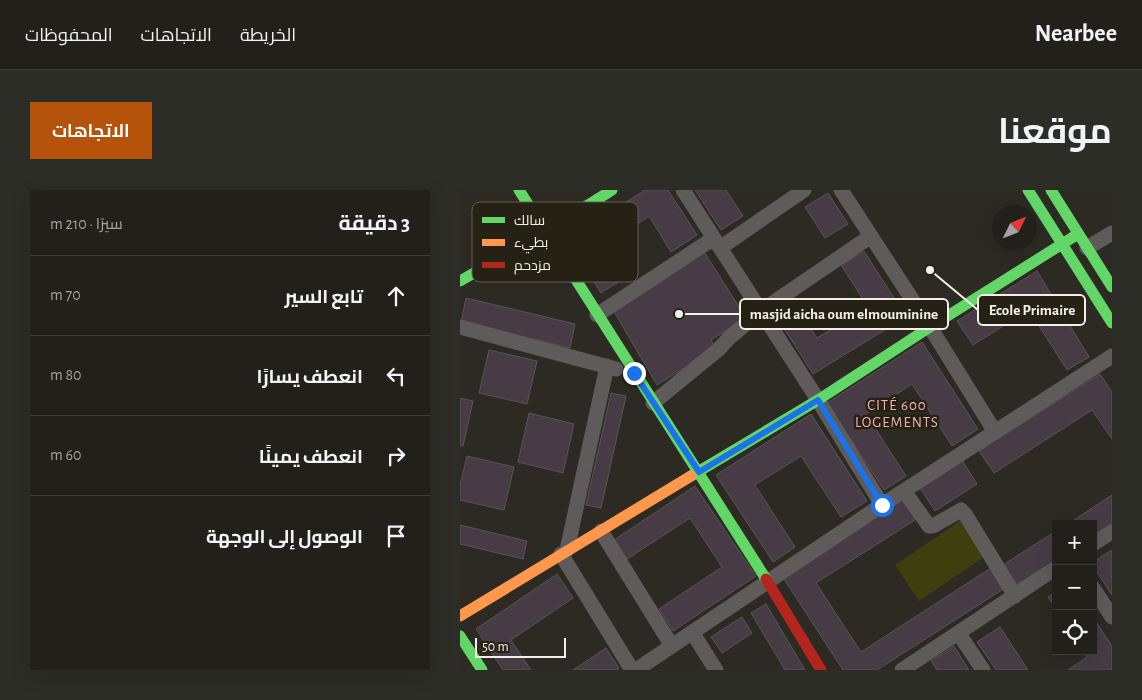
<!DOCTYPE html>
<html lang="ar">
<head>
<meta charset="utf-8">
<style>
  :root { --surface:#21201a; --page:#2d2d27; --text:#f1f3f6; --muted:#a2a3a2; --line:#3e3e39; --accent:#b45309 }
  body { margin:0; font-family:"Alegreya Sans",Cairo,sans-serif; background:var(--page); color:var(--text); direction:rtl }
  .controls { position:absolute; right:15px; bottom:15px; display:grid; overflow:hidden; border-radius:0px; box-shadow:0 5px 20px #0002 }
  .controls button { width:45px; height:45px; display:grid; place-items:center; padding:0; border:0; border-bottom:1px solid var(--line); background:var(--surface); color:var(--text); font:25px sans-serif }
  .compass { position:absolute; left:532px; top:15px; width:45px; height:45px; border-radius:50%; background:var(--surface); box-shadow:0 5px 20px #0002; rotate:47deg }
  .scale { position:absolute; left:15px; bottom:12px; width:91px; box-sizing:border-box; padding-left:5px; border:2px solid #f2f0e8; border-top:0; font-size:14px; line-height:18px; white-space:nowrap; color:#f2f0e8; -webkit-text-stroke:4px #252215; paint-order:stroke }
  .stop { position:absolute; width:15px; height:15px; margin:-11px; border:4px solid #1a73e8; border-radius:50%; background:#fff }
  .stop.end { background:#1a73e8; border-color:#fff; box-shadow:0 1px 5px #0008 }
  .list { margin:0; padding:0; list-style:none }
  h2 { display:flex; justify-content:space-between; align-items:center; height:65px; margin:0; padding:0 20px; font-size:21px }
  h2 small { font-size:16px; font-weight:400; color:var(--muted) }
  .list li { display:grid; grid-template-columns:32px 1fr auto; gap:15px; align-items:center; box-sizing:border-box; height:80px; padding:0 20px; border-top:1px solid var(--line) }
  .list b { display:block; font-size:19px; white-space:nowrap }
  .list em { font-size:16px; font-style:normal; color:var(--muted) }
  .icon { flex:none; width:28px; height:28px; fill:none; stroke:currentColor; stroke-width:2; stroke-linecap:round; stroke-linejoin:round }
  .map { position:relative; flex:none; width:652px; height:480px; overflow:hidden; direction:ltr; border-radius:0px }
  header { display:flex; align-items:center; gap:30px; box-sizing:border-box; height:70px; padding:0 25px; background:var(--surface); border-bottom:1px solid var(--line) }
  header strong { font-size:24px }
  nav { display:flex; gap:28px; margin-inline-start:auto; font-size:18px }
  .intro { display:flex; align-items:center; justify-content:space-between; box-sizing:border-box; height:120px; padding:0 30px }
  h1 { margin:0; font-size:35px }
  .button { padding:12px 22px; border-radius:0px; background:var(--accent); color:#fff; font-size:18px; font-weight:700 }
  main { display:flex; gap:30px; padding:0 30px }
  aside { flex:1; background:var(--surface); border-radius:0px; box-shadow:0 5px 20px #0002 }
  .map>svg:first-child { display:block }
  .green { fill:#3d3f0e }
  .building { fill:#473c46; stroke:#585554 }
  .lines { fill:none; stroke-linecap:round; stroke-linejoin:round }
  .street { stroke:#5e5b5a; stroke-width:15 }
  .fast { stroke:#63d668; stroke-width:11 }
  .slow { stroke:#ff974d; stroke-width:11 }
  .jam { stroke:#b3261e; stroke-width:11 }
  .route { stroke:#1a73e8; stroke-width:6 }
  .labels { text-anchor:middle; dominant-baseline:central; stroke-width:5; stroke-linejoin:round; paint-order:stroke }
  .neighbourhood-label { font-size:15px; letter-spacing:1px; fill:#f5b1ad; stroke:#252215 }
  .key { fill:#252215; stroke:#626054; stroke-width:1 }
  .key-label { font-size:14px; fill:#f2f0e8 }
  .leader { fill:none; stroke:#f2f0e8; stroke-width:2 }
  .callout-dot { fill:#f2f0e8; stroke:#252215; stroke-width:2 }
  .callout { fill:#252215; stroke:#f2f0e8; stroke-width:2 }
  .callout-label { font-size:15px; text-anchor:middle; font-weight:bold; fill:#f2f0e8 }
</style>
</head>
<body>
<header>
<strong>Nearbee</strong>
<nav><a>الخريطة</a><a>الاتجاهات</a><a>المحفوظات</a></nav>
</header>
<div class="intro"><h1>موقعنا</h1><a class="button">الاتجاهات</a></div>
<main>
<div class="map">
<svg width="652" height="480" viewBox="0 0 652 480">
  <rect width="100%" height="100%" fill="#2c2a22"/>
  <path class="green" d="M503,329L527,365L459,411L435,375Z"/>
  <path class="building" d="M185,0H208L237,45L211,62L189,26L142,58L163,89L141,103L115,62L108,49Z
    M235,0H266L283,26L261,40Z
    M368,3L388,34L365,48L345,17Z
    M243,60L286,128L251,150L256,158L197,195L153,120Z
    M404,61L446,127L353,184L313,121L332,109L357,148L408,117L381,75Z
    M577,81L629,167L607,180L569,120L513,155L497,131Z
    M6,108L115,134L110,158L1,132Z
    M462,152L518,239L492,256L452,194L406,224L446,286L424,300L367,213Z
    M29,160L77,171L67,214L19,203Z
    M640,184L652,202V249L632,220L534,283L519,261Z
    M151,203L166,206L141,318L126,315Z
    M0,208L13,211L3,256H0Z
    M69,223L114,234L103,283L58,272Z
    M351,224L407,311L381,327L341,266L295,295L335,357L313,372L256,285Z
    M7,266L54,277L44,320L0,310V295Z
    M502,270L517,294L475,321L460,298Z
    M235,296L296,386L213,441L199,419L262,377L230,328L167,369L154,350Z
    M652,305V333L633,346V334H608Z
    M445,307L458,328L356,393L401,462L534,376L548,396L417,480H383L322,386Z
    M0,335L67,351L63,369L0,354Z
    M596,341V370L556,395L543,375Z
    M652,360V405L633,376V372Z
    M97,384L113,408L51,450L71,480H43L16,439Z
    M596,402V419L588,407Z
    M306,414L345,480H325L291,423Z
    M282,427L292,443L262,463L251,447Z
    M633,427L652,456V480H608L627,467L623,461H633Z
    M540,437L568,480H536L517,452Z
    M494,456L509,480H477L471,471Z
    M146,458L159,478L156,480H113Z"/>
  <g class="lines">
    <path class="street" d="M223,0L358,210L422,315
      M381,0L470,137L535,242
      M260,58L344,0
      M627,58L652,43
      M137,125L254,48
      M0,137L156,179
      M193,213L259,159L269,148L301,121L411,46
      M444,301L469,336H473L501,320L505,324L555,406
      M141,341L212,456
      M633,354L652,342
      M107,360L147,176
      M101,364L172,480
      M633,398L652,427
      M232,442L256,480
      M499,444L523,480
      M176,480L422,315L652,166
      M442,480L596,378"/>
    <path class="fast" d="M59,0L306,389
      M568,0L652,133
      M591,0L652,97
      M0,91L85,42L152,0
      M231,286L358,210L470,137L618,44
      M0,446L22,480"/>
    <path class="slow" d="M0,426L231,286"/>
    <path class="jam" d="M306,389L361,480"/>
  </g>
  <g class="lines">
    <path class="route" d="M174,183L239,282L358,210L422,315"/>
  </g>
  <g class="labels">
    <g class="neighbourhood-label">
      <text x="437" y="215">CITÉ 600<tspan x="437" dy="17">LOGEMENTS</tspan></text>
    </g>
  </g>
  <rect x="12" y="12" width="166" height="80" rx="8" class="key"/>
  <rect x="22" y="27" width="23" height="6" fill="#63d668"/>
  <rect x="22" y="49" width="23" height="7" fill="#ff974d"/>
  <rect x="22" y="72" width="23" height="6" fill="#b3261e"/>
  <g class="key-label">
    <text x="54" y="35">سالك</text>
    <text x="54" y="57">بطيء</text>
    <text x="54" y="80">مزدحم</text>
  </g>
  <path class="leader" d="M470 80L518 120M219 124L280 124"/>
  <g class="callout-dot">
    <circle cx="470" cy="80" r="5"/>
    <circle cx="219" cy="124" r="5"/>
  </g>
  <g class="callout">
    <rect x="518" y="105" width="107" height="30" rx="5"/>
    <rect x="280" y="109" width="208" height="30" rx="5"/>
  </g>
  <g class="callout-label">
    <text x="572" y="125">Ecole Primaire</text>
    <text x="384" y="129">masjid aicha oum elmouminine</text>
  </g>
</svg>
<div class="controls">
<button>+</button>
<button>−</button>
<button><svg class="icon" aria-label="locate" viewBox="0 0 24 24"><circle cx="12" cy="12" r="6"/><path d="M12 2v4M12 18v4M2 12h4M18 12h4"/></svg></button>
</div>
<svg class="compass" viewBox="-18 -18 36 36"><path d="M0-13l5 13h-10z" fill="#e53935"/><path d="M0 13l5-13h-10z" fill="#a2a3a2"/></svg>
<div class="scale">50 m</div>
<div class="stop" style="left:422px;top:315px"></div>
<div class="stop end" style="left:174px;top:183px"></div>
</div>
<aside>
<h2>3 دقيقة<small>سيرًا · 210 m</small></h2>
<ul class="list">
<li><svg class="icon" aria-label="ahead" viewBox="0 0 24 24"><path d="M12 20V5M6 11l6-6 6 6"/></svg><div><b>تابع السير</b></div><em>70 m</em></li>
<li><svg class="icon" aria-label="left" viewBox="0 0 24 24"><path d="M17 20v-9H6M10 6l-5 5 5 5"/></svg><div><b>انعطف يسارًا</b></div><em>80 m</em></li>
<li><svg class="icon" aria-label="right" viewBox="0 0 24 24"><path d="M7 20v-9h11M14 6l5 5-5 5"/></svg><div><b>انعطف يمينًا</b></div><em>60 m</em></li>
<li><svg class="icon" aria-label="arrive" viewBox="0 0 24 24"><path d="M6 21V4h12l-3 4 3 4H6"/></svg><div><b>الوصول إلى الوجهة</b></div></li>
</ul>
</aside>
</main>
</body>
</html>
